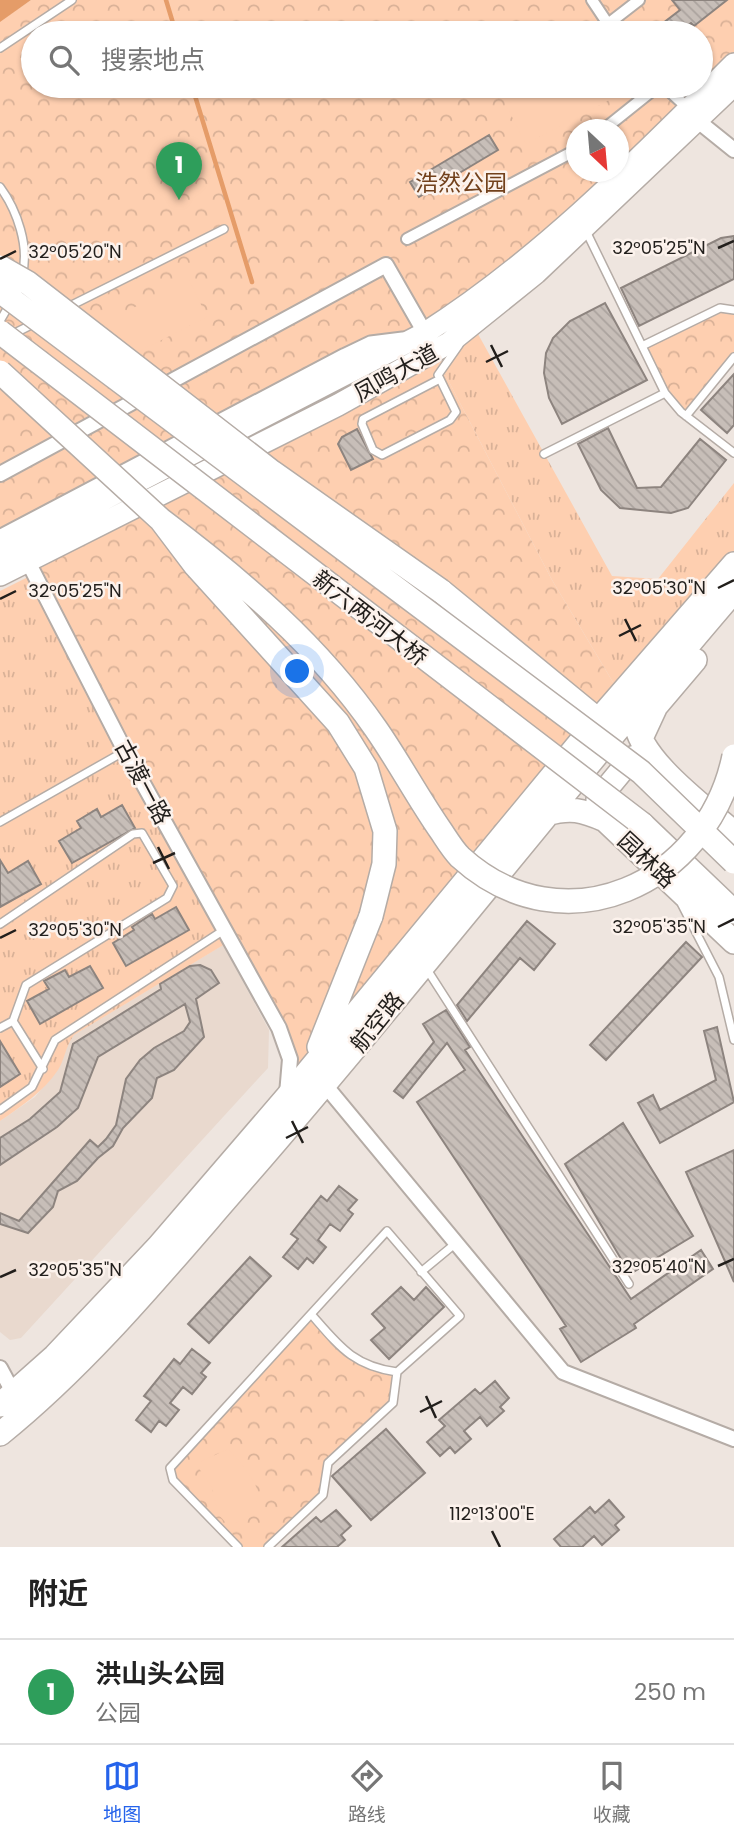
<!DOCTYPE html>
<html lang="zh">
<head>
<meta charset="utf-8">
<style>
  :root { --surface:#fff; --page:#f6f6f6; --text:#222; --muted:#767676; --line:#e0e0e0; --accent:#2563eb }
  body { margin:0; font-family:Poppins,"Noto Sans SC",sans-serif; background:var(--page); color:var(--text) }
  .compass { position:absolute; left:566px; top:119px; width:63px; height:63px; border-radius:50%; background:var(--surface); box-shadow:0 2px 5px #0004; rotate:154deg }
  .you { position:absolute; left:298px; top:672px; width:24px; height:24px; margin:-18px; border:5px solid #fff; border-radius:50%; background:#1a73e8; box-shadow:0 0 0 10px #1a73e833 }
  .badge { display:grid; place-items:center; width:46px; height:46px; border-radius:50%; background:var(--accent); color:#fff; font-size:23px; font-weight:700 }
  .pin { position:absolute; translate:-50% -58px; filter:drop-shadow(0 2px 4px #0008) }
  .pin::after { content:''; position:absolute; top:37px; width:24px; height:21px; background:inherit; clip-path:polygon(0 0,100% 0,50% 100%) }
  .list { margin:0; padding:0; list-style:none }
  h2 { display:flex; justify-content:space-between; align-items:center; height:91px; margin:0; padding:0 28px; font-size:30px }
  h2 small { font-size:23px; font-weight:400; color:var(--muted) }
  .list li { display:grid; grid-template-columns:46px 1fr auto; gap:21px; align-items:center; box-sizing:border-box; height:105px; padding:0 28px; border-top:2px solid var(--line) }
  .list b { display:block; font-size:26px; white-space:nowrap }
  .list p { margin:0; font-size:23px; white-space:nowrap; color:var(--muted) }
  .list em { font-size:23px; font-style:normal; color:var(--muted) }
  .icon { flex:none; width:38px; height:38px; fill:none; stroke:currentColor; stroke-width:2; stroke-linecap:round; stroke-linejoin:round }
  .map { position:relative; flex:none; width:734px; height:1547px; overflow:hidden }
  .search { position:absolute; background:var(--surface); box-shadow:0 2px 5px #0004; left:21px; right:21px; top:21px; height:77px; display:flex; align-items:center; gap:18px; box-sizing:border-box; padding:0 24px; border-radius:38px; color:var(--muted); font-size:26px }
  .sheet { height:196px; background:var(--surface) }
  nav { display:flex; justify-content:space-around; align-items:center; box-sizing:border-box; height:98px; border-top:2px solid var(--line); background:var(--surface); font-size:19px; color:var(--muted) }
  nav a { display:grid; justify-items:center; gap:4px }
  nav .on { color:var(--accent) }
  .map>svg:first-child { display:block }
  .built { fill:#e9d9ce }
  .grass { fill:url(#grass-tufts) }
  .park { fill:url(#park-crowns); fill-rule:evenodd }
  .pitch { fill:#fecfb0 }
  .water { fill:#e59c68 }
  .lines { fill:none; stroke-linecap:round; stroke-linejoin:round }
  .stream { stroke:#e59c68; stroke-width:4.5 }
  .building { fill:url(#building-back-hatch); stroke:#8d847f; stroke-width:2 }
  .service-casing { stroke:#b5aca6; stroke-width:10 }
  .pedestrian-casing { stroke:#b5aca6; stroke-width:14 }
  .minor-casing { stroke:#b5aca6; stroke-width:18 }
  .tertiary-casing { stroke:#b5aca6; stroke-width:23 }
  .secondary-casing { stroke:#b5aca6; stroke-width:24 }
  .primary-casing { stroke:#b5aca6; stroke-width:26 }
  .service { stroke:#fff; stroke-width:7 }
  .pedestrian { stroke:#fff; stroke-width:10 }
  .minor { stroke:#fff; stroke-width:14 }
  .tertiary { stroke:#fff; stroke-width:19 }
  .secondary { stroke:#fff; stroke-width:21 }
  .primary { stroke:#fff; stroke-width:23 }
  .primary-bridge-casing { stroke:#b5aca6; stroke-width:26; stroke-linecap:butt }
  .primary-bridge { stroke:#fff; stroke-width:23 }
  .ticks { fill:none; stroke:#221f1c; stroke-width:2.5 }
  .labels { text-anchor:middle; dominant-baseline:central; stroke-width:5; stroke-linejoin:round; paint-order:stroke }
  .park-label { font-size:23px; fill:#72411c; stroke:#fcf2ec }
  .street-label { font-size:23px; fill:#221f1c; stroke:#fcf2ec }
  .ticks-label { font-size:18px; text-anchor:middle; fill:#221f1c; stroke:#fcf2ec; stroke-width:5; stroke-linejoin:round; paint-order:stroke }
</style>
</head>
<body>
<div class="map">
<svg width="734" height="1547" viewBox="0 0 734 1547">
  <defs>
    <pattern id="grass-tufts" width="24" height="20" patternUnits="userSpaceOnUse" patternTransform="scale(1.75)"><rect width="24" height="20" fill="#fecfb0"/><path d="M3 7l-1-3M5 7V3M7 7l1-3M15 17l-1-3M17 17v-4M19 17l1-3" fill="none" stroke="#d9b197"/></pattern>
    <pattern id="park-crowns" width="20" height="18" patternUnits="userSpaceOnUse" patternTransform="scale(1.75)"><rect width="20" height="18" fill="#fecfb0"/><path d="M2 6a3 3 0 1 1 6 0M12 15a3 3 0 1 1 6 0" fill="none" stroke="#d9b197"/></pattern>
    <pattern id="building-back-hatch" width="6" height="6" patternUnits="userSpaceOnUse" patternTransform="scale(1.75)"><rect width="6" height="6" fill="#c7beb8"/><path d="M-1 5l2 2M0 0l6 6M5-1l2 2" fill="none" stroke="#aba39e"/></pattern>
  </defs>
  <rect width="100%" height="100%" fill="#eee5df"/>
  <path class="built" d="M223,945L269,1030L268,1068L21,1338L10,1340L0,1332V1121L35,1097L59,1067L64,1049L74,1035Z"/>
  <path class="grass" d="M473,325L612,576L658,579L734,483V563L620,694L552,580L434,353Z
    M34,574L230,941L74,1035C65,1047 65,1059 58,1070C43,1092 22,1106 0,1121V591Z"/>
  <path class="park" d="M31,0H734V84L475,299L0,560V21ZM33,33H701V86H33ZM576,130H618V172H576Z
    M720,308L734,310V357L686,416L665,393L642,346Z
    M434,353L552,580L620,694L287,1097L290,1059L28,562Z
    M311,1314L351,1355L397,1372L393,1403L328,1463L323,1495L268,1547H238L173,1480L170,1468Z"/>
  <path class="pitch" d="M543,86H604L611,99L526,144L506,105Z
    M189,280L207,317L122,360L103,323Z
    M228,1449C239,1460 248,1470 255,1484C264,1506 248,1525 226,1523L218,1514L212,1487L198,1467L202,1461Z"/>
  <path class="water" d="M0,0H31L0,22Z"/>
  <g class="lines">
    <path class="stream" d="M166,0L176,33
      M192,86L252,282"/>
  </g>
  <path class="building" d="M672,0H727L694,26L691,23L677,33H650L680,10Z
    M489,135L498,150L419,197L410,182Z
    M734,236V279L639,326L621,288L721,238Z
    M605,303L647,380L562,424L549,398L544,373L546,353L553,338L570,321Z
    M734,374V425L727,433L701,410Z
    M608,428L637,488L661,487L700,439L726,460L688,508L671,513L620,508L601,490L578,444Z
    M357,429L373,459L351,470L338,444L342,437Z
    M122,805L135,828L72,863L59,841L81,828L77,821L97,809L101,817Z
    M0,860L8,873L28,861L41,884L0,907Z
    M176,907L189,930L126,966L113,943L134,930L132,927L152,914L155,919Z
    M527,921L555,944L534,970L520,958L467,1021L457,1005Z
    M686,942L702,957L606,1060L590,1045Z
    M200,965L211,970L219,983L196,999L204,1037L174,1070L157,1078L152,1098L123,1128L113,1146L98,1158L77,1181L58,1191L53,1207L28,1233L0,1224V1213L19,1221L90,1140L98,1147L106,1139L116,1125L126,1079L140,1060L154,1048L184,1031L190,1022L185,1004L98,1057L78,1108L57,1127L0,1165V1138L30,1119L60,1092L73,1044L161,989L160,984L190,966Z
    M90,966L103,988L40,1024L27,1001L49,989L44,981L65,970L69,977Z
    M446,1010L470,1047L465,1050L631,1299L701,1250L713,1269L634,1324L636,1328L581,1362L560,1329L566,1326L417,1102L465,1070L447,1043L403,1098L394,1091L434,1042L423,1024Z
    M717,1027L734,1102L660,1143L638,1103L653,1095L660,1110L716,1080L704,1031Z
    M0,1041L20,1074L0,1087Z
    M623,1123L693,1236L630,1274L565,1164Z
    M734,1150V1282L686,1172Z
    M339,1186L357,1200L348,1210L353,1214L340,1231L330,1224L318,1240L326,1247L313,1263L307,1258L298,1269L283,1257L298,1239L291,1234L321,1196L327,1201Z
    M250,1257L271,1276L209,1343L188,1324Z
    M401,1287L414,1300L426,1287L444,1307L389,1359L371,1340L385,1328L372,1314Z
    M192,1349L210,1363L201,1373L206,1377L192,1394L183,1387L170,1403L179,1410L166,1426L159,1421L151,1432L136,1420L151,1401L144,1396L174,1359L180,1364Z
    M495,1381L509,1398L500,1407L504,1411L487,1426L480,1417L464,1431L471,1439L455,1453L450,1447L440,1456L427,1442L445,1426L439,1420L475,1389L480,1394Z
    M386,1429L425,1473L371,1520L332,1476Z
    M609,1500L624,1517L615,1525L619,1530L602,1545L594,1536L582,1547H561L554,1539L590,1507L595,1513Z
    M336,1510L351,1526L341,1535L345,1540L337,1547H282L316,1517L321,1522Z"/>
  <g class="lines">
    <defs>
      <path id="service" d="M0,48L72,0
        M0,187C17,210 30,247 22,275
        M586,231L665,393L681,412L734,453
        M68,307L224,229
        M0,321L11,302
        M11,335L35,323
        M642,346L720,308L734,310
        M440,379L363,419L362,424L373,450L382,455L450,420L456,412L440,379L438,375L459,345
        M686,416L734,357
        M544,454L665,393
        M0,822L125,751
        M682,905L719,977L734,1040
        M0,924L133,834L142,833L173,886L167,898L26,985L13,1021L0,1028
        M426,968L629,1284
        M13,1021L43,1069
        M0,1110L32,1087L55,1040L224,930
        M421,1272L456,1243
        M311,1314C339,1346 353,1366 397,1372
        M238,1547L173,1480L170,1468L387,1231L460,1316L397,1372L393,1403L328,1463L323,1495L268,1547"/>
      <path id="pedestrian" d="M592,0L608,24L639,0
        M664,86L690,110
        M603,130L658,86
        M407,239L576,150"/>
      <path id="minor" d="M698,121L734,150
        M0,474L386,265L425,333
        M24,554L125,751L279,1028L290,1059L287,1094
        M325,1085L563,1372L734,1439
        M0,1368L14,1394"/>
      <path id="tertiary" d="M0,540L346,358L371,346L403,342"/>
      <path id="secondary" d="M0,553L425,333C540,260 638,160 734,64
        M0,575L338,405L449,343L536,273L734,85"/>
      <path id="primary" d="M441,591L598,720
        M642,698C640,704 635,713 635,719C638,760 705,807 734,833
        M643,734L656,706L695,660
        M598,811V799L632,758L643,755
        M546,814C571,807 582,810 605,820L734,942
        M642,824L734,912
        M319,1047L371,916
        M0,1405L55,1356L158,1247L287,1097L601,717L734,564
        M0,1434C93,1359 170,1263 248,1174C414,983 569,783 734,591"/>
    </defs>
    <use href="#service" class="service-casing"/>
    <use href="#pedestrian" class="pedestrian-casing"/>
    <use href="#minor" class="minor-casing"/>
    <use href="#tertiary" class="tertiary-casing"/>
    <use href="#secondary" class="secondary-casing"/>
    <use href="#primary" class="primary-casing"/>
    <use href="#service" class="service"/>
    <use href="#pedestrian" class="pedestrian"/>
    <use href="#minor" class="minor"/>
    <use href="#tertiary" class="tertiary"/>
    <use href="#secondary" class="secondary"/>
    <use href="#primary" class="primary"/>
    <defs>
      <path id="primary-bridge" d="M0,267L28,283L272,472L441,591
        M0,291L641,772L734,862
        M0,332L642,824
        M0,372L161,520L195,565L338,723L366,768L385,831L384,864L371,916
        M161,520C242,581 318,645 376,729C399,762 418,798 441,831C447,840 453,850 460,857C563,951 708,884 734,756"/>
    </defs>
    <use href="#primary-bridge" class="primary-bridge-casing"/>
    <use href="#primary-bridge" class="primary-bridge"/>
  </g>
  <path class="ticks" d="M718,248L734,241M0,259L16,251M491,345L502,367M486,362L508,351M718,588L734,580M0,599L16,591M625,619L636,641M619,636L641,625M158,847L169,869M153,863L175,853M718,927L734,919M0,938L16,930M292,1121L303,1143M286,1138L308,1127M718,1266L734,1259M0,1277L16,1270M426,1396L436,1418M420,1412L442,1401M492,1531L500,1547"/>
  <g class="labels">
    <g class="park-label">
      <text x="461" y="183">浩然公园</text>
    </g>
    <g class="street-label">
      <text transform="translate(396 373) rotate(-29)">凤鸣大道</text>
      <text transform="translate(370 618) rotate(38)">新六两河大桥</text>
      <text transform="translate(143 782) rotate(62)">古渡一路</text>
      <text transform="translate(647 860) rotate(43)">园林路</text>
      <text transform="translate(377 1022) rotate(-51)">航空路</text>
    </g>
  </g>
  <g class="ticks-label">
    <text x="659" y="254">32°05'25"N</text>
    <text x="75" y="258">32°05'20"N</text>
    <text x="659" y="594">32°05'30"N</text>
    <text x="75" y="597">32°05'25"N</text>
    <text x="659" y="933">32°05'35"N</text>
    <text x="75" y="936">32°05'30"N</text>
    <text x="659" y="1273">32°05'40"N</text>
    <text x="75" y="1276">32°05'35"N</text>
    <text x="492" y="1520">112°13'00"E</text>
  </g>
</svg>
<svg class="compass" viewBox="-18 -18 36 36"><path d="M0-13l5 13h-10z" fill="#e53935"/><path d="M0 13l5-13h-10z" fill="#767676"/></svg>
<div class="you"></div>
<div class="pin badge" style="left:179px;top:200px;background:#2e9e5b">1</div>
<div class="search"><svg class="icon" aria-label="search" viewBox="0 0 24 24"><circle cx="10" cy="10" r="6"/><path d="M15 15l6 6"/></svg>搜索地点</div>
</div>
<section class="sheet">
<h2>附近<small></small></h2>
<ul class="list">
<li><span class="badge" style="background:#2e9e5b">1</span><div><b>洪山头公园</b><p>公园</p></div><em>250 m</em></li>
</ul>
</section>
<nav>
<a class="on"><svg class="icon" aria-label="map" viewBox="0 0 24 24"><path d="M3 6l6-2 6 2 6-2v14l-6 2-6-2-6 2zM9 4v14M15 6v14"/></svg>地图</a>
<a><svg class="icon" aria-label="directions" viewBox="0 0 24 24"><path d="M12 3l9 9-9 9-9-9zM9 14v-3h6M13 9l2 2-2 2"/></svg>路线</a>
<a><svg class="icon" aria-label="saved" viewBox="0 0 24 24"><path d="M7 4h10v16l-5-4-5 4z"/></svg>收藏</a>
</nav>
</body>
</html>
